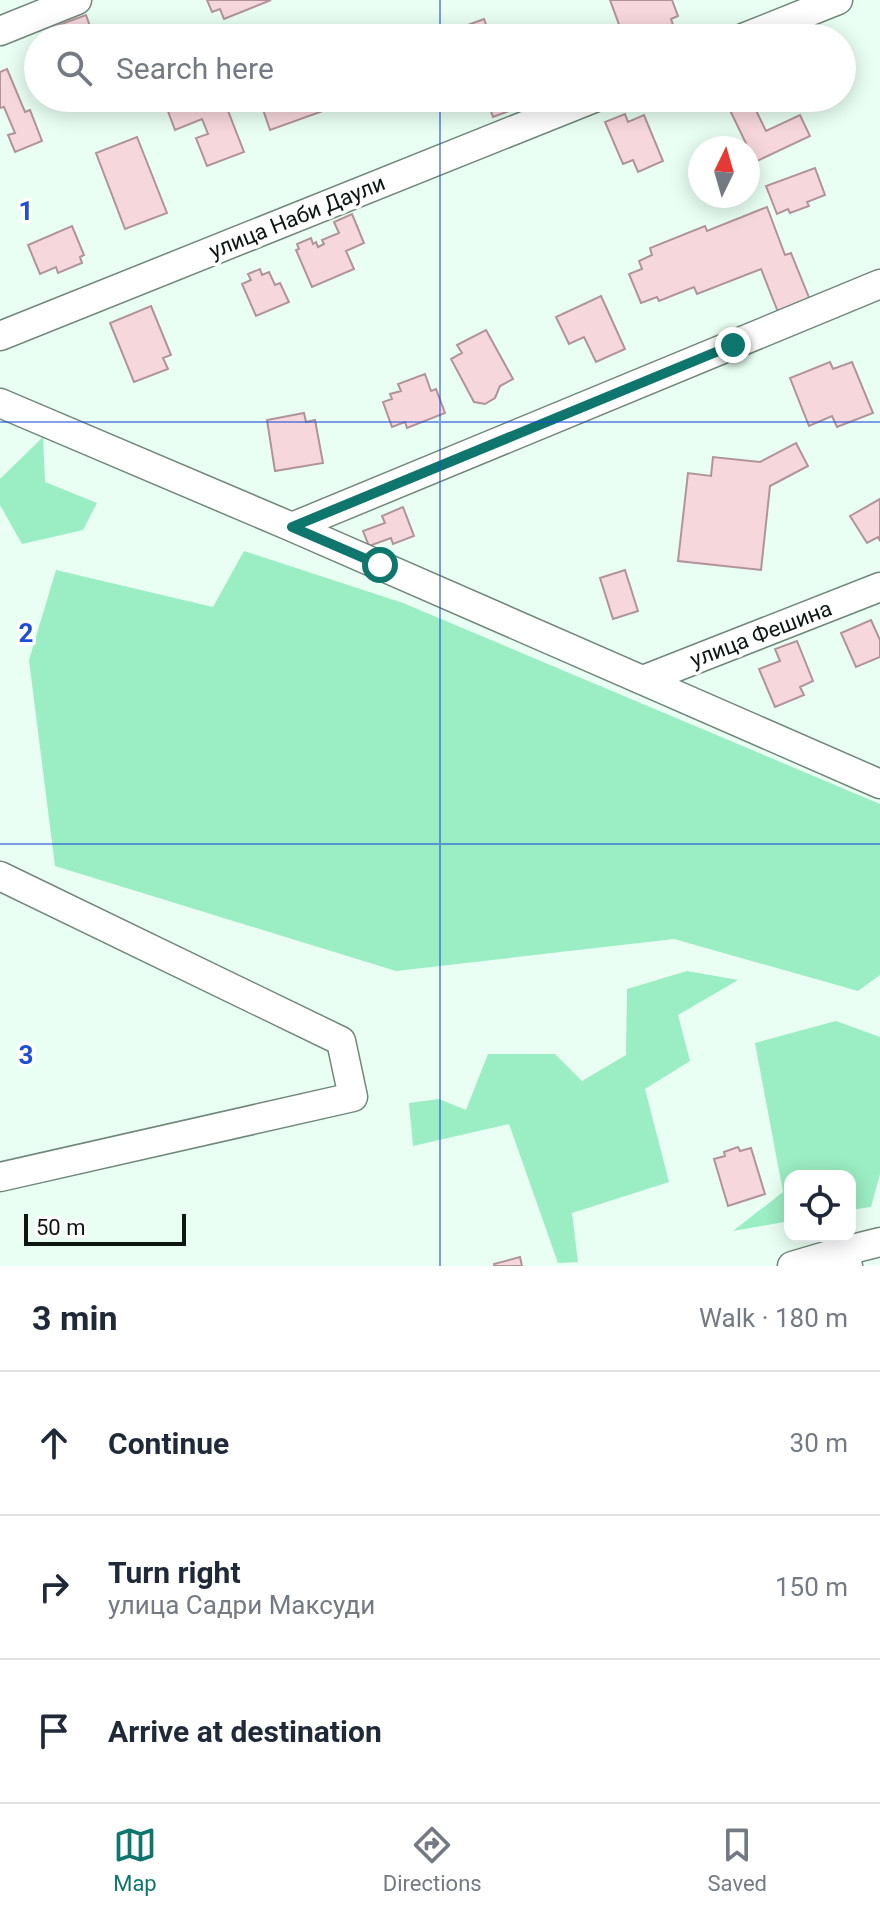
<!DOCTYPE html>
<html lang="en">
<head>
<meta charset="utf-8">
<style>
  :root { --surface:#fff; --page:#f6f6f7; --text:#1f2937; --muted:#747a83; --line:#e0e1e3; --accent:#0f766e }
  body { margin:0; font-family:Roboto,sans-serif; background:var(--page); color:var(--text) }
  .controls { position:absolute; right:24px; bottom:24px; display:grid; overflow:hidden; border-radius:16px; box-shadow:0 4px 20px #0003 }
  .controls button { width:72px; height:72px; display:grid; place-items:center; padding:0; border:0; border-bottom:2px solid var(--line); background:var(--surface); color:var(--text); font:40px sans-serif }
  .compass { position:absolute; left:688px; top:136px; width:72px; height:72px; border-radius:50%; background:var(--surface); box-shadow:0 4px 20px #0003; rotate:5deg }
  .scale { position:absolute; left:24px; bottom:20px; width:162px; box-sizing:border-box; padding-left:8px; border:4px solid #0d1712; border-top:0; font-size:22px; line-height:28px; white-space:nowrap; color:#0d1712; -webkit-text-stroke:6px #fff; paint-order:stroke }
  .stop { position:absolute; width:24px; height:24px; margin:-18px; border:6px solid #0f766e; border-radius:50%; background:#fff }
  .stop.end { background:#0f766e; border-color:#fff; box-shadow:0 2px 8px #0008 }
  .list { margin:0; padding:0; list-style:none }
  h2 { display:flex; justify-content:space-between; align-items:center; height:104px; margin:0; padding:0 32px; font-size:34px }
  h2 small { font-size:26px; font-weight:400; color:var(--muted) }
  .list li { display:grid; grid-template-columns:52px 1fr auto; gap:24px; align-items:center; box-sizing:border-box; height:144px; padding:0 32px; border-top:2px solid var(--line) }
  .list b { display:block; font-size:30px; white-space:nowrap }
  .list p { margin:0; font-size:26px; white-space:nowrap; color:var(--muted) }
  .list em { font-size:26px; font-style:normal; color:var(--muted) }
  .icon { flex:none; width:44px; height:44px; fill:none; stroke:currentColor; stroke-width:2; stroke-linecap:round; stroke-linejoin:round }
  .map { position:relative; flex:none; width:880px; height:1266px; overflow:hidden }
  .search { position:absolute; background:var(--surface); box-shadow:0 4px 20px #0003; left:24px; right:24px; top:24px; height:88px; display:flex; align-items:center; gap:20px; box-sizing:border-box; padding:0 28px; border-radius:44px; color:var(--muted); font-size:30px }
  .sheet { height:536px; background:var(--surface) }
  nav { display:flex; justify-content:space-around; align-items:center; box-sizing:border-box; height:112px; border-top:2px solid var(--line); background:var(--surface); font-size:22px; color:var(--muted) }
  nav a { display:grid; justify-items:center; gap:4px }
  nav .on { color:var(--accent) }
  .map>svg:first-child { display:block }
  .green { fill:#9bedc3 }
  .building { fill:#f6d7dc; stroke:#b19499; stroke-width:2 }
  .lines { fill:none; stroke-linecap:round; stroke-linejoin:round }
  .minor-casing { stroke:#6f887a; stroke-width:31 }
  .minor { stroke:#fff; stroke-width:28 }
  .route { stroke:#0f766e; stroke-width:10 }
  .grid { fill:none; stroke:#1d4ed8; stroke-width:2; stroke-opacity:0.55 }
  .labels { text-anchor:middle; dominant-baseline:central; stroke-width:7; stroke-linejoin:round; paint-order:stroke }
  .street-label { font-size:22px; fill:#0d1712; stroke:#fff }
  .grid-label { font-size:26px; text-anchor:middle; font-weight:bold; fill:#1d4ed8; stroke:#fff; stroke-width:7; stroke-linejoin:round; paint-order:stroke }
</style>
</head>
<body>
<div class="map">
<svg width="880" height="1266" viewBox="0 0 880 1266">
  <rect width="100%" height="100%" fill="#e9fff3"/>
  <path class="green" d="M43,437L45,482L97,503L83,530L22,544L0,505V479Z
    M244,551L403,603L880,804V975L858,991L674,939L396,971L55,866L29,660L56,570L213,607Z
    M687,971L738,980L678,1015L690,1061L645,1089L669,1182L572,1213L578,1262L558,1263L509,1124L413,1146L409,1103L439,1099L466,1110L488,1054H555L582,1081L626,1055L627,989Z
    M836,1021L880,1037V1174L871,1207L850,1210V1176H790V1221L733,1231L783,1192L755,1043Z"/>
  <path class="building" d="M207,0H271L224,19L220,9L212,12Z
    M610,0H672L678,16L671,19L673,25L637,38H624Z
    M86,15L92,32L77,38H51L48,29Z
    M484,19L491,38H440L446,33Z
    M7,69L25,112L30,110L42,141L15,152L8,135L15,133L4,107L0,108V72Z
    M163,98H223L244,152L207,166L196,138L208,134L202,119L175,130Z
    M259,98H318L323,111L270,130Z
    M486,98H513L517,108L493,117Z
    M730,98H750L766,131L800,115L810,136L755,162L725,100Z
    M625,114L628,122L644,115L663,161L638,172L633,160L623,164L605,122Z
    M137,137L167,213L125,229L96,153Z
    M815,168L825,195L807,202L809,206L790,213L788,209L777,214L766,186Z
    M767,207L785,255L791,253L810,300L778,312L761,269L697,294L694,287L659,301L657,297L641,303L629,274L642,269L639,261L652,255L650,248L705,226L707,231Z
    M352,214L364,243L346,251L354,269L312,287L296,250L299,249L297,244L311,238L313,244L316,242L318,247L324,244L322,240L339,233L334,222Z
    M72,226L84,255L80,257L82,263L58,273L56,267L40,274L28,245Z
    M260,269L262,275L269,272L275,285L280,283L289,302L256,316L242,284L251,280L248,274Z
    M601,296L625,349L596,362L584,337L569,344L556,317Z
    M151,306L171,355L163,358L168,369L134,382L110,323Z
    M486,330L513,379L500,386L495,398L485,404L474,402L451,359L462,353L457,345Z
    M830,362L833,369L852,362L873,413L837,427L832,416L809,426L790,378Z
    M425,374L431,391L436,389L445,413L407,428L405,422L392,427L383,402L392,399L390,394L401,391L398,384Z
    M304,413L306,422L315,420L323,463L275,471L267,420Z
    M796,443L808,466L770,486L761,570L678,561L688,473L711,476L713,457L760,462Z
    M880,499V541L878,537L867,543L850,516Z
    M403,507L414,536L393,544L391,538L369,546L363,531L385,523L382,516Z
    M625,570L638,611L613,619L600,578Z
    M871,620L880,640V657L856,667L841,633Z
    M797,641L813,681L800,687L804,695L775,707L759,669L780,661L775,649Z
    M738,1147L740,1151L751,1148L765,1194L728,1206L714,1159L725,1156L724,1152Z
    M520,1257L522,1266H494V1264Z"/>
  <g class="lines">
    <defs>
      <path id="minor" d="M0,31L77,0
        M743,38L838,0
        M0,336L594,98
        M0,403L292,527L880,784
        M292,527L880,284
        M643,680L880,587
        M0,876L341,1041L353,1097L0,1177
        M836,1253L880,1242
        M792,1266L836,1253L848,1266"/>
    </defs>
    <use href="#minor" class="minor-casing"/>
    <use href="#minor" class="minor"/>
  </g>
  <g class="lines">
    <path class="route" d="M380,565L292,527L733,345"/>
  </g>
  <path class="grid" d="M440,0V38M440,98V1266M0,422H880M0,844H880"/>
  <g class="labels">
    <g class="street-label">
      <text transform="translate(297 217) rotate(-22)">улица Наби Даули</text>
      <text transform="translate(761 634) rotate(-21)">улица Фешина</text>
    </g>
  </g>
  <g class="grid-label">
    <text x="26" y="220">1</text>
    <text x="26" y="642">2</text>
    <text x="26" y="1064">3</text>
  </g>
</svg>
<div class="controls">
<button><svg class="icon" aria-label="locate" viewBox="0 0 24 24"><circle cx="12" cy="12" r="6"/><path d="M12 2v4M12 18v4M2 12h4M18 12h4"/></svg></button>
</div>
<svg class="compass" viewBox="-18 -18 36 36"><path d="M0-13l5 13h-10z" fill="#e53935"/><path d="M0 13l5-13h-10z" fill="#747a83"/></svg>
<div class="scale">50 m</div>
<div class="stop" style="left:380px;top:565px"></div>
<div class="stop end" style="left:733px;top:345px"></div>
<div class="search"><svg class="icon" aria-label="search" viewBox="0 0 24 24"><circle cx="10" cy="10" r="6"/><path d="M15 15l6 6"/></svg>Search here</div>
</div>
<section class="sheet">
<h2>3 min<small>Walk · 180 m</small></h2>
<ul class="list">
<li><svg class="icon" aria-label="ahead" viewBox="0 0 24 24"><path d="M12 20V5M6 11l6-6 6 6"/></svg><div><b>Continue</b></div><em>30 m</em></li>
<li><svg class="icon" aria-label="right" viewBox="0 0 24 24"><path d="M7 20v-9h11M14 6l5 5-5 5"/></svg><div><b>Turn right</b><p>улица Садри Максуди</p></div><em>150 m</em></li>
<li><svg class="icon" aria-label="arrive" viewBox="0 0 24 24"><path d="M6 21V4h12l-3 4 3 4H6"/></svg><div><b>Arrive at destination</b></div></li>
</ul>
</section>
<nav>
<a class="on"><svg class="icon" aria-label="map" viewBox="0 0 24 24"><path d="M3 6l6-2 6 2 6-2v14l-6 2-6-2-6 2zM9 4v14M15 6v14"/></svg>Map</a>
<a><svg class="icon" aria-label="directions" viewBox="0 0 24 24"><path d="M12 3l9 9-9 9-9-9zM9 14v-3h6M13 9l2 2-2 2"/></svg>Directions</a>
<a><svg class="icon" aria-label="saved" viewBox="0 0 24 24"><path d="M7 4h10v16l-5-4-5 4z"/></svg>Saved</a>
</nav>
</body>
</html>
